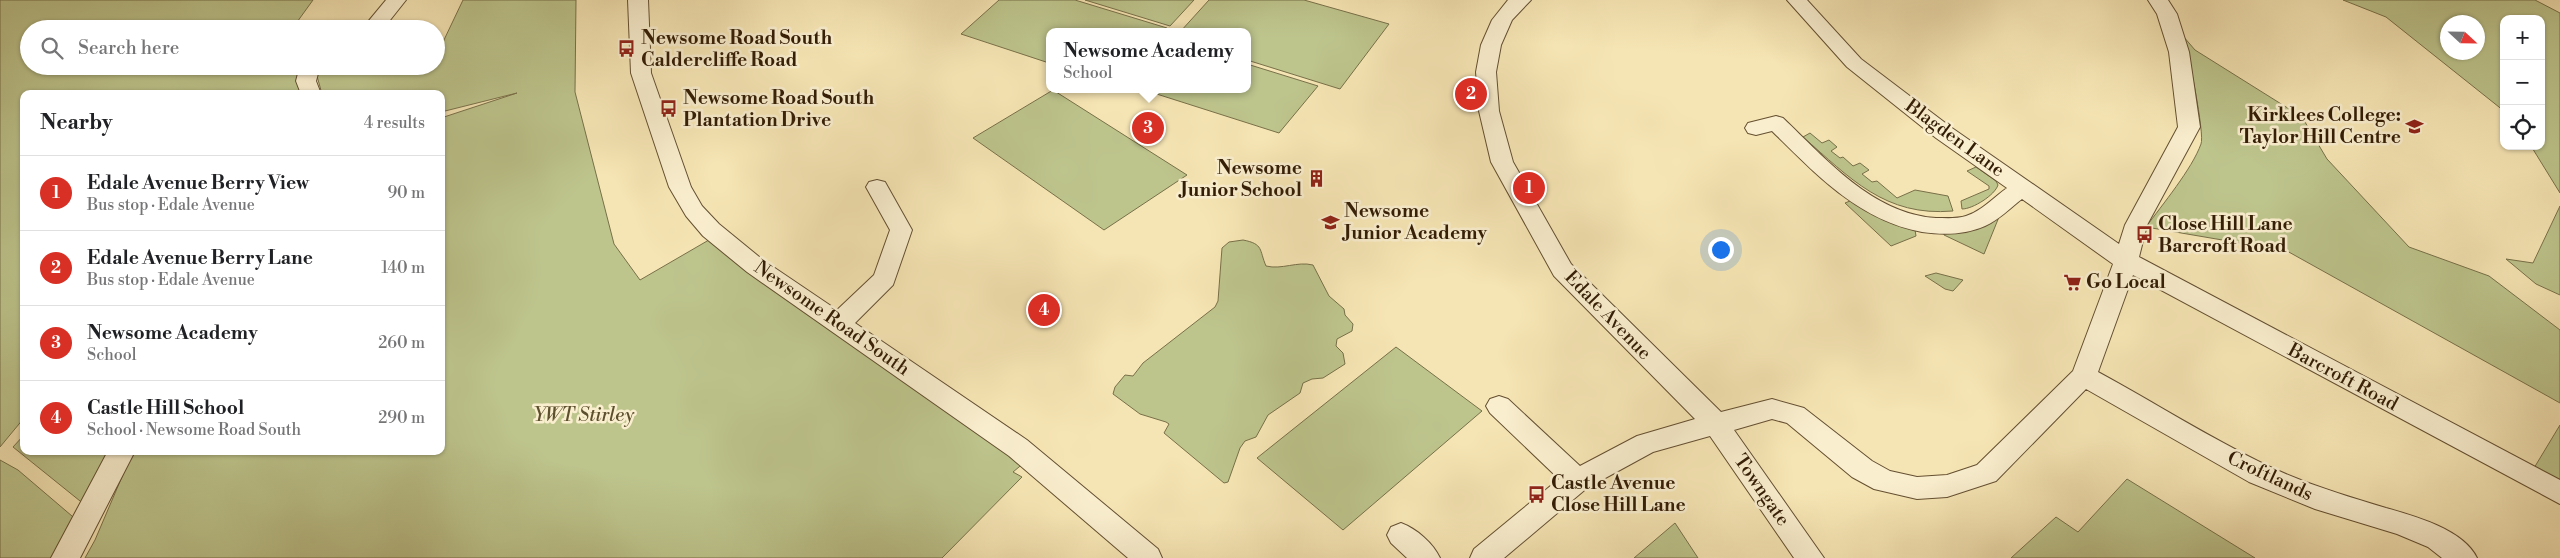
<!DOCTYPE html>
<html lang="en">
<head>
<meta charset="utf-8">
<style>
  :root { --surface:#fff; --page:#f2f2f2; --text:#202124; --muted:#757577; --line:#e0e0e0; --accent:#d93025 }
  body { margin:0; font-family:"Libre Bodoni",serif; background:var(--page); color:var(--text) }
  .controls { position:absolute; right:15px; top:15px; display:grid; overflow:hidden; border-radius:10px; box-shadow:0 1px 4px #0004 }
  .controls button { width:45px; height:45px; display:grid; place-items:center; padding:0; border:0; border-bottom:1px solid var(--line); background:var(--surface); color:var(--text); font:25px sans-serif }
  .compass { position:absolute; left:2440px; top:15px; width:45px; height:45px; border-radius:50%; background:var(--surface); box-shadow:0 1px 4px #0004; rotate:112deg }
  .you { position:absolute; left:1720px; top:249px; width:18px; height:18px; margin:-12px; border:4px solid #fff; border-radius:50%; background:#1a73e8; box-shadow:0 0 0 8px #1a73e833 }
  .badge { display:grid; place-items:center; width:32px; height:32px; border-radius:50%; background:var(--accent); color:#fff; font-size:16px; font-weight:700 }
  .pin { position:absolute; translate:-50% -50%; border:2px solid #fff; box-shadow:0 1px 5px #0006 }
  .popup { position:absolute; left:1046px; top:28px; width:205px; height:65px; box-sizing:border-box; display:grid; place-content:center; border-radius:10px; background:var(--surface); filter:drop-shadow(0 1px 4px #0005); font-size:16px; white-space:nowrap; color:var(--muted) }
  .popup b { font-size:19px; color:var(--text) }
  .popup::after { content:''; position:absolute; left:50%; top:100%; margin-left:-10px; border:10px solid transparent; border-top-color:var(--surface) }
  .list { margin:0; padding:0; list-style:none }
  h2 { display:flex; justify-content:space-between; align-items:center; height:65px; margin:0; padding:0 20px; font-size:21px }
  h2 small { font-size:16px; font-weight:400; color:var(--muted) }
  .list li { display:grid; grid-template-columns:32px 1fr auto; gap:15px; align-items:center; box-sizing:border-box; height:75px; padding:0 20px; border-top:1px solid var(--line) }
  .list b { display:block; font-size:19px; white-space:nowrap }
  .list p { margin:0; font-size:16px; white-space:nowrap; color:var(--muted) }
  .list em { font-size:16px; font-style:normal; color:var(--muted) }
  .icon { flex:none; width:28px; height:28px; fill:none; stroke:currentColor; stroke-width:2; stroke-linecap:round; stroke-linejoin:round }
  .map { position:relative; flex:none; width:2560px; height:558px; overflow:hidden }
  .search { position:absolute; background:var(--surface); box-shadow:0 1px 4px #0004; left:20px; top:20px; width:425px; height:55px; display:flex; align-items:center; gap:12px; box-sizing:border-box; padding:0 18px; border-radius:28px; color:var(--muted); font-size:19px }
  .panel { position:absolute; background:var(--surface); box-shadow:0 1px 4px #0004; left:20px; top:90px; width:425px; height:365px; border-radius:10px }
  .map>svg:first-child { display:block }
  .green { fill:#bdc48c; stroke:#787048; fill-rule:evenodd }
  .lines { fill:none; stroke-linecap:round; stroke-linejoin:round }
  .minor-casing { stroke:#644f31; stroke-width:2 }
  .minor { fill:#f9eece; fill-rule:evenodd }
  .labels { text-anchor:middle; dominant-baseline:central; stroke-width:5; stroke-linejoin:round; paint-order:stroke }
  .poi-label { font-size:19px; font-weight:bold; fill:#331d05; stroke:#f9eece; text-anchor:start }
  .street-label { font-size:19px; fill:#331d05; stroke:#f9eece }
  .park-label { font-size:19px; font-style:italic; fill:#5c4f2e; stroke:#f9eece }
</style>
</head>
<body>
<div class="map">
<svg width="2560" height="558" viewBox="0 0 2560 558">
  <rect width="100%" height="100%" fill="#f6e5b4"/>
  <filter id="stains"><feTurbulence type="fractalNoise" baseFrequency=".004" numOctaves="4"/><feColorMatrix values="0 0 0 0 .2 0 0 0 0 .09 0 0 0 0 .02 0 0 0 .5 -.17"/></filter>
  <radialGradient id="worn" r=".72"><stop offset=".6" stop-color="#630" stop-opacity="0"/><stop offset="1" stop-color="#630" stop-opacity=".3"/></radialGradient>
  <path class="green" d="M0,0H313L292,29H29V66H303L298,72L300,94H24V418L0,447Z
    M463,0H576L575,92L614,244L640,280L714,237L1025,462L1013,472L1022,477L942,558H85L95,540L133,451H441V118L517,93L441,112V94H322L317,76L320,66H436V44L443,42Z
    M999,0H1075L1167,28L1164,32H1049V63L961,34Z
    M1085,0H1194L1170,26Z
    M1209,0H1304L1389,24L1340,89L1247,60V32H1180Z
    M2343,0H2535L2560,13V193L2531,146H2541V19H2504V111L2386,17ZM2448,22H2478V52H2448Z
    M2183,36L2195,50L2302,117L2327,159L2409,247L2489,276L2560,330V403L2287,251L2146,227C2162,205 2192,169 2201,144C2205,135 2188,49 2183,36Z
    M1247,64L1318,86L1279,133L1141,89H1247Z
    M1053,90L1187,175L1104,230L973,138Z
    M1810,133L1822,143L1829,140L1837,147L1831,151L1840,158L1843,157L1853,166L1860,163L1869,170L1862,174L1872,182L1877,181L1897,198L1915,190L1948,196L1953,211C1885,217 1850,178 1803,137Z
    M1976,167L1996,181L1998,185C1995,195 1973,209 1962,209L1961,201L1989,189V186L1967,171Z
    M1850,201L1881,218L1915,230L1916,236L1891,246L1845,203Z
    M2560,206V295L2536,284L2506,259L2533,263Z
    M2001,212L1984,254L1944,235V232Z
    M1243,240C1264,244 1259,250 1266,266C1282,270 1297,261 1313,265L1329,296L1344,309L1345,315L1353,324L1352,331L1337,339L1336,346L1343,353L1345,364L1323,378L1312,379L1303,383L1300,393L1268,415L1256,437L1245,441L1240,448L1228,482L1224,483L1164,433L1169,424L1166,422L1140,414L1113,394L1115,387L1125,375L1133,376L1143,363L1215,307L1218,301L1222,248L1229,242Z
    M1936,273L1963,280L1953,291L1945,289L1925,276Z
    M1396,347L1482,411L1343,530L1257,458Z
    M2560,425V489L2531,473Z
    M24,435V451H109L85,505L13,447Z
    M0,460L18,470L79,522L60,558H0Z
    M2127,479L2255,558H2011L2056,517L2078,532Z
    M1675,523L1698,558H1634Z"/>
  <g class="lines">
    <defs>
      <path id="minor" d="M386,0H406L383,29H362Z
        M628,0H648L651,73L691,187L702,206L719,224L763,260L837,310L874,275L890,230L866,187L869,182L877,180L885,182L912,230L893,285L855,323L1027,440L1158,549L1162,558H1128L1009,456L747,272L703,236L686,216L669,187L631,73Z
        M1508,0H1531L1512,20L1501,45L1496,72L1499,111L1513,162L1571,264L1721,412L1772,399L1804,408L1872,461L1890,471L1917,477L1947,475L1977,465L2073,371L2113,264L2022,199C2010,208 1999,220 1985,226C1965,235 1943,235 1922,232C1858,220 1816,174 1772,131L1756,135L1748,133L1745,128L1748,123L1776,116L1783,118C1826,159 1873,214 1936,218C1946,218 1957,219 1966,216C1982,211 1994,197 2007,188L1936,138L1847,67L1787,0H1807L1861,59L1952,128L2119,244L2125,225L2178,127L2169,52L2157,14L2148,0H2168L2177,14L2189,52L2200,127L2147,225L2139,257L2560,480V504L2133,275L2098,372C2155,403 2210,438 2268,466C2306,484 2346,496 2386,508C2415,516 2464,530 2477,558H2442L2428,547L2397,534L2315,509L2249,482L2086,389L1996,481L1947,497L1917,499L1874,489L1852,477L1787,423L1772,419L1734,430L1824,558H1794L1710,436L1653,452L1587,488L1504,558H1470L1474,549L1559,479L1490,413L1486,406L1490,399L1499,396L1508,399L1580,466L1637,436L1695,419L1554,276L1491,162L1479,111L1476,72L1481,45L1492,20Z
        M300,66H320L316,81L321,94H301L296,81Z
        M108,451H135L80,558H51Z
        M1401,523C1417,529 1433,543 1440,558H1407L1391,543L1387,535L1391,527Z"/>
    </defs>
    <use href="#minor" class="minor-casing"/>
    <use href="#minor" class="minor"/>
  </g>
  <defs>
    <symbol id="bus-bare" viewBox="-9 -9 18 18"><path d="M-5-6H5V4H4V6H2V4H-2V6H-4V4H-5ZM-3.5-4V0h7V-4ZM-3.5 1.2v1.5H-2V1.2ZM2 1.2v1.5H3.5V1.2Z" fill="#8f2418" stroke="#f9eece" stroke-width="2.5" paint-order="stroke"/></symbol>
    <symbol id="university-bare" viewBox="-9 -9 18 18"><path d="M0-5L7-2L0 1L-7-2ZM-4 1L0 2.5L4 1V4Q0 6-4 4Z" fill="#8f2418" stroke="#f9eece" stroke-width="2.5" paint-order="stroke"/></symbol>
    <symbol id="building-bare" viewBox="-9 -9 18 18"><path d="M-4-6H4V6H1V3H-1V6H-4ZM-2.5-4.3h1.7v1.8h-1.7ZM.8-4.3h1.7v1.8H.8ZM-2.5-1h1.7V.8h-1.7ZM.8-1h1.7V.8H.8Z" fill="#8f2418" stroke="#f9eece" stroke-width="2.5" paint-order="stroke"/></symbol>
    <symbol id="school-bare" viewBox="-9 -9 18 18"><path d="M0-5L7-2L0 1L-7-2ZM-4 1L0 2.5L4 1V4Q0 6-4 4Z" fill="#8f2418" stroke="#f9eece" stroke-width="2.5" paint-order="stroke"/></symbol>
    <symbol id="supermarket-bare" viewBox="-9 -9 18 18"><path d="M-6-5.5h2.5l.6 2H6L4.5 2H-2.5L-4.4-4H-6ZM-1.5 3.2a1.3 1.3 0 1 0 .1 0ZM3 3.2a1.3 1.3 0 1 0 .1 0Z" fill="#8f2418" stroke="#f9eece" stroke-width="2.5" paint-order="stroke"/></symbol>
  </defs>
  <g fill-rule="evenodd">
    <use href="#bus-bare" x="614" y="36" width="25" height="25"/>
    <use href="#bus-bare" x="656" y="96" width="25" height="25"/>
    <use href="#university-bare" x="2402" y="114" width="25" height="25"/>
    <use href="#building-bare" x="1304" y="166" width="25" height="25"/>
    <use href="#school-bare" x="1318" y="210" width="25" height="25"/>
    <use href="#bus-bare" x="2132" y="222" width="25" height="25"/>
    <use href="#supermarket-bare" x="2060" y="270" width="25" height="25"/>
    <use href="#bus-bare" x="1524" y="482" width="25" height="25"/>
  </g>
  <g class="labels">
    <g class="poi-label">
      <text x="641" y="38">Newsome Road South<tspan x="641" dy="22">Caldercliffe Road</tspan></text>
      <text x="683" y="98">Newsome Road South<tspan x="683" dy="22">Plantation Drive</tspan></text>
      <text x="2401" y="115" text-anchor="end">Kirklees College:<tspan x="2401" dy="22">Taylor Hill Centre</tspan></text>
      <text x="1302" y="168" text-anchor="end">Newsome<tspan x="1302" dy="22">Junior School</tspan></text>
      <text x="1344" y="211">Newsome<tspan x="1344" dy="22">Junior Academy</tspan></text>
      <text x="2158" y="224">Close Hill Lane<tspan x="2158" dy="22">Barcroft Road</tspan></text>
      <text x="2086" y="282">Go Local</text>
      <text x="1551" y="483">Castle Avenue<tspan x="1551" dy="22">Close Hill Lane</tspan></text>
    </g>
    <g class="street-label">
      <text transform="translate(1955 138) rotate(36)">Blagden Lane</text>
      <text transform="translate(1608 315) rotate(46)">Edale Avenue</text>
      <text transform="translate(832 318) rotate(35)">Newsome Road South</text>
      <text transform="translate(2343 377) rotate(28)">Barcroft Road</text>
      <text transform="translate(2270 476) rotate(25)">Croftlands</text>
      <text transform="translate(1762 490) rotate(55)">Towngate</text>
    </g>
    <g class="park-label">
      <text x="584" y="415">YWT Stirley</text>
    </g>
  </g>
  <rect width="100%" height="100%" filter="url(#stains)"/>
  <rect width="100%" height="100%" fill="url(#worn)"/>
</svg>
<div class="controls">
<button>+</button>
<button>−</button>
<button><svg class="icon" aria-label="locate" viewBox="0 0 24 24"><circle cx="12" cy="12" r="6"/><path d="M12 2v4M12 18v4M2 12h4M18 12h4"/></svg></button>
</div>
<svg class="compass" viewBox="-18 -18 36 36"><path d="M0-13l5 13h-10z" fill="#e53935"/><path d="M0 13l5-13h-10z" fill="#757577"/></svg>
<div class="you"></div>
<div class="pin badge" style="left:1529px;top:188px">1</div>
<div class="pin badge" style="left:1471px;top:94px">2</div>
<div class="pin badge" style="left:1148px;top:128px">3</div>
<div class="popup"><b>Newsome Academy</b>School</div>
<div class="pin badge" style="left:1044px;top:310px">4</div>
<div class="search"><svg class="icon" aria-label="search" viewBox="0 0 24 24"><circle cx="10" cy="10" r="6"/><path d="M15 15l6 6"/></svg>Search here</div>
<section class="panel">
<h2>Nearby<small>4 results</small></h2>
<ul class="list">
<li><span class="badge">1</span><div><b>Edale Avenue Berry View</b><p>Bus stop · Edale Avenue</p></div><em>90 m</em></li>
<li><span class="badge">2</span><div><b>Edale Avenue Berry Lane</b><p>Bus stop · Edale Avenue</p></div><em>140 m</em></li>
<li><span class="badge">3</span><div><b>Newsome Academy</b><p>School</p></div><em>260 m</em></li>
<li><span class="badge">4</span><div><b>Castle Hill School</b><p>School · Newsome Road South</p></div><em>290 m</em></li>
</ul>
</section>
</div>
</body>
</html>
